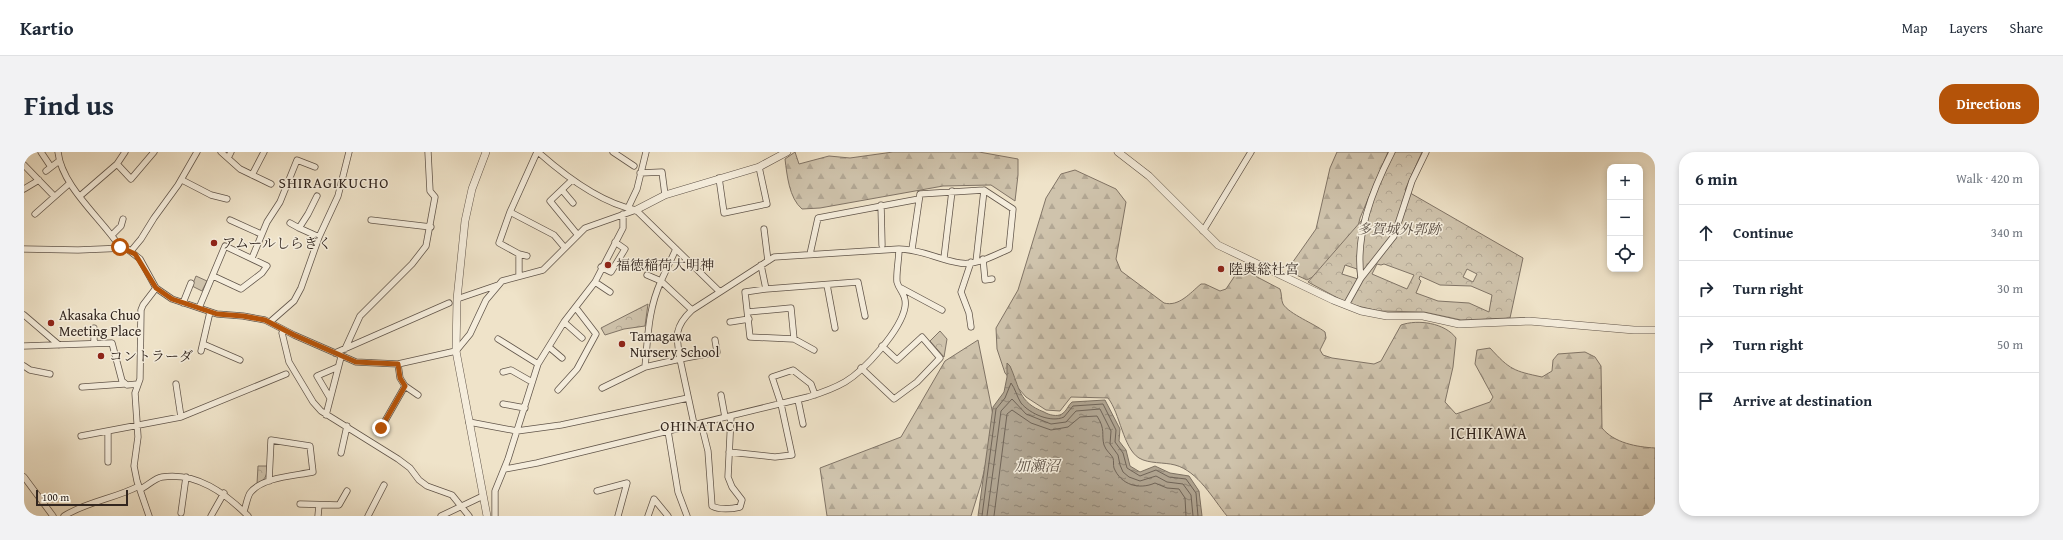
<!DOCTYPE html>
<html lang="en">
<head>
<meta charset="utf-8">
<style>
  :root { --surface:#fff; --page:#f2f2f3; --text:#1f2937; --muted:#747a83; --line:#e0e1e3; --accent:#b45309 }
  body { margin:0; font-family:"Gentium Book Plus","Noto Serif JP",serif; background:var(--page); color:var(--text) }
  .controls { position:absolute; right:12px; top:12px; display:grid; overflow:hidden; border-radius:8px; box-shadow:0 2px 6px #0003 }
  .controls button { width:36px; height:36px; display:grid; place-items:center; padding:0; border:0; border-bottom:1px solid var(--line); background:var(--surface); color:var(--text); font:20px sans-serif }
  .scale { position:absolute; left:12px; bottom:10px; width:92px; box-sizing:border-box; padding-left:4px; border:2px solid #32261f; border-top:0; font-size:11px; line-height:14px; white-space:nowrap; color:#32261f; -webkit-text-stroke:3px #f5eddc; paint-order:stroke }
  .stop { position:absolute; width:12px; height:12px; margin:-9px; border:3px solid #b45309; border-radius:50%; background:#fff }
  .stop.end { background:#b45309; border-color:#fff; box-shadow:0 1px 4px #0008 }
  .list { margin:0; padding:0; list-style:none }
  h2 { display:flex; justify-content:space-between; align-items:center; height:52px; margin:0; padding:0 16px; font-size:17px }
  h2 small { font-size:13px; font-weight:400; color:var(--muted) }
  .list li { display:grid; grid-template-columns:26px 1fr auto; gap:12px; align-items:center; box-sizing:border-box; height:56px; padding:0 16px; border-top:1px solid var(--line) }
  .list b { display:block; font-size:15px; white-space:nowrap }
  .list em { font-size:13px; font-style:normal; color:var(--muted) }
  .icon { flex:none; width:22px; height:22px; fill:none; stroke:currentColor; stroke-width:2; stroke-linecap:round; stroke-linejoin:round }
  .map { position:relative; flex:none; width:1631px; height:364px; overflow:hidden; border-radius:16px }
  header { display:flex; align-items:center; gap:24px; box-sizing:border-box; height:56px; padding:0 20px; background:var(--surface); border-bottom:1px solid var(--line) }
  header strong { font-size:19px }
  nav { display:flex; gap:22px; margin-inline-start:auto; font-size:14px }
  .intro { display:flex; align-items:center; justify-content:space-between; box-sizing:border-box; height:96px; padding:0 24px }
  h1 { margin:0; font-size:28px }
  .button { padding:10px 18px; border-radius:16px; background:var(--accent); color:#fff; font-size:14px; font-weight:700 }
  main { display:flex; gap:24px; padding:0 24px }
  aside { flex:1; background:var(--surface); border-radius:16px; box-shadow:0 2px 6px #0003 }
  .map>svg:first-child { display:block }
  .forest { fill:url(#forest-firs); stroke:#807466 }
  .park { fill:url(#park-crowns); stroke:#807466; fill-rule:evenodd }
  .water { fill:url(#water-ripples); stroke:#7d7162 }
  .lines { fill:none; stroke-linecap:round; stroke-linejoin:round }
  .shore { stroke:#706457; stroke-width:1 }
  .minor-casing { stroke:#61554a; stroke-width:7 }
  .tertiary-casing { stroke:#61554a; stroke-width:8 }
  .minor { stroke:#f5eddc; stroke-width:5.5 }
  .tertiary { stroke:#f5eddc; stroke-width:7 }
  .route { stroke:#b45309; stroke-width:5 }
  .poi-dot { fill:#8f2418; stroke:#f5eddc; stroke-width:1.5 }
  .labels { text-anchor:middle; dominant-baseline:central; stroke-width:3; stroke-linejoin:round; paint-order:stroke }
  .park-label { font-size:14px; font-style:italic; fill:#594d42; stroke:#f5eddc }
  .poi-label { font-size:14px; fill:#32261f; stroke:#f5eddc; text-anchor:start }
  .neighbourhood-label { font-size:15px; letter-spacing:1px; fill:#32261f; stroke:#f5eddc }
  .water-label { font-size:15px; font-style:italic; fill:#5e5246; stroke:#f5eddc }
  .quarter-label { font-size:16px; letter-spacing:1px; fill:#32261f; stroke:#f5eddc }
</style>
</head>
<body>
<header>
<strong>Kartio</strong>
<nav><a>Map</a><a>Layers</a><a>Share</a></nav>
</header>
<div class="intro"><h1>Find us</h1><a class="button">Directions</a></div>
<main>
<div class="map">
<svg width="1631" height="364" viewBox="0 0 1631 364">
  <defs>
    <pattern id="forest-firs" width="22" height="20" patternUnits="userSpaceOnUse"><rect width="22" height="20" fill="#cfc3ac"/><path d="M5 1l3.5 6h-7zM16 11l3.5 6h-7z" fill="#b2a794"/></pattern>
    <pattern id="park-crowns" width="20" height="18" patternUnits="userSpaceOnUse"><rect width="20" height="18" fill="#cfc3ac"/><path d="M2 6a3 3 0 1 1 6 0M12 15a3 3 0 1 1 6 0" fill="none" stroke="#b2a794"/></pattern>
    <pattern id="water-ripples" width="26" height="14" patternUnits="userSpaceOnUse"><rect width="26" height="14" fill="#afa38f"/><path d="M2 4q2-2 4 0t4 0M15 11q2-2 4 0t4 0" fill="none" stroke="#8f8574"/></pattern>
  </defs>
  <rect width="100%" height="100%" fill="#efe3c9"/>
  <filter id="stains"><feTurbulence type="fractalNoise" baseFrequency=".005" numOctaves="4"/><feColorMatrix values="0 0 0 0 .2 0 0 0 0 .09 0 0 0 0 .02 0 0 0 .5 -.17"/></filter>
  <radialGradient id="worn" r=".72"><stop offset=".6" stop-color="#630" stop-opacity="0"/><stop offset="1" stop-color="#630" stop-opacity=".3"/></radialGradient>
  <path class="forest" d="M771,0L775,12L805,4L826,6L869,0H955L994,7V23L991,49L967,33L919,34L796,56L778,57C765,46 763,23 761,7Z
    M1313,0H1364L1336,66L1330,91L1310,113L1283,128L1268,121L1266,114L1292,77L1306,16Z
    M1051,18L1092,37L1102,50L1092,107L1097,119L1140,151C1155,155 1166,141 1177,132H1181L1196,139L1202,137L1216,116L1256,137C1258,142 1257,148 1259,152C1265,162 1291,172 1301,180L1302,186L1296,198L1299,203L1308,206L1350,212L1357,209L1377,173C1394,167 1421,171 1432,186L1429,215L1421,250L1432,262L1466,250L1469,245L1451,212L1453,198L1466,196C1486,218 1490,219 1518,225L1528,219L1529,208L1534,202L1561,200L1571,205L1577,214L1578,276C1590,291 1613,295 1631,296V364H1203C1189,347 1174,319 1151,313C1140,310 1125,312 1115,306C1099,296 1096,261 1084,246L1047,245L1036,259L1022,258L1002,245L981,221L973,197L972,176L994,138L1022,46L1037,22Z
    M954,188L971,273L957,332L947,364H803L796,316L877,285L921,209Z"/>
  <path class="park" d="M1365,0H1398L1381,38L1499,106L1486,166L1437,168L1400,160L1355,159L1325,152L1284,130L1338,68ZM1353,112L1357,113L1360,112L1390,123L1383,137L1348,122ZM1321,113L1333,117L1334,127L1318,122ZM1443,117L1453,122L1449,130L1439,125ZM1396,124L1416,133L1447,134L1468,143L1465,160L1445,151L1414,149L1392,141L1397,129L1395,127Z
    M172,124L183,129L178,139L168,134Z
    M624,152L621,174L600,177L581,183L577,176Z
    M916,179L923,187L920,205L906,189Z
    M234,314H243C243,324 242,327 233,332Z"/>
  <path class="water" d="M983,211L986,214C996,236 994,250 1020,260C1025,263 1033,265 1038,262C1043,259 1044,253 1048,250L1081,248L1096,277L1095,289L1102,298L1106,314L1116,320L1131,314L1146,321L1165,324L1175,339L1178,364H954L969,255L980,240L983,225Z"/>
  <g class="lines">
    <path class="shore" d="M958,364L972,257L981,246L987,231C991,236 993,245 997,251C1006,262 1027,271 1040,265L1049,254L1079,252L1092,278L1091,290L1099,301L1103,316L1116,324L1132,318L1145,325L1162,327L1172,341L1174,364
      M963,364L977,259L988,247L1002,262L1027,272L1042,270L1052,259L1076,257L1087,279L1086,292L1094,303L1096,313L1099,320L1105,325L1116,329L1132,324L1143,330L1159,332L1167,343L1169,364
      M970,364L983,262L988,258L1007,271L1027,278L1044,275L1056,265L1073,264C1082,278 1077,282 1080,293C1082,299 1087,302 1089,306C1090,309 1089,313 1090,316C1097,333 1115,338 1131,331L1143,336L1155,337L1161,346L1162,364"/>
    <defs>
      <path id="minor" d="M17,0L27,15
        M34,0C38,35 77,66 96,95
        M197,0L216,17L247,32
        M514,0C541,24 576,51 612,58L696,140L750,105L875,97C897,97 915,108 936,111C952,114 971,103 985,97L989,57L960,38L896,42L888,97
        M589,0L610,14
        M204,6L207,0
        M93,12L107,27L130,0
        M0,13L30,44
        M22,19L35,9
        M616,21L638,20L641,43
        M228,23L240,0
        M695,26L700,61L743,52L735,15
        M158,28L187,43L203,47
        M548,28L526,49L553,82
        M0,37L15,28
        M538,38L549,51
        M56,44L93,12L101,0
        M293,44L284,62L275,76L295,85
        M857,53L858,93
        M604,56L613,37L622,0
        M486,60L530,83L541,96
        M11,62L46,31
        M206,68L237,82
        M347,68L407,75
        M266,71L275,76
        M740,77L744,109
        M1179,79L1227,0
        M88,83L97,74L99,67
        M0,97L54,98L102,96L116,107L132,136L148,147L193,162L219,164L241,168L270,183L332,210L374,212L432,199L446,182L462,148L478,129L519,118L561,76L612,58
        M652,97L637,129L668,158L696,140
        M107,99L117,87L130,66L154,33L173,0
        M495,102L503,104
        M786,102L794,66L895,47
        M228,106L243,70L256,50L273,8L291,15
        M920,106L928,39
        M959,107L961,128L968,127
        M952,110L960,38
        M737,113L742,137L834,130L841,164
        M577,115L587,120L601,97L591,90
        M495,123V102L475,91L486,60L513,0
        M1337,126C1331,82 1348,39 1368,0
        M571,130L586,140
        M803,133L811,176
        M877,136L918,158
        M742,137L721,140L726,185L770,187L790,198
        M433,147L474,133
        M159,151L167,131
        M1322,153L1337,126L1370,84L1388,29L1402,0
        M175,156L201,94L243,114L238,121L217,137L189,124
        M668,158C650,175 652,184 656,207L693,200L691,188
        M724,160L767,156L770,187
        M0,163L35,193
        M246,170L270,149L277,136L295,85L314,44L325,0
        M540,170L558,186
        M706,170L725,167
        M947,175L945,161L937,140L947,110
        M70,176V191
        M260,178L258,181L265,210L289,250L297,259L374,307L386,316L395,328L403,334L428,343L445,364
        M474,187L514,212
        M179,192L216,208
        M0,194L88,191L98,229L103,233L114,232
        M525,195L538,206
        M321,197L336,164L388,112L402,94L411,45L406,39L404,0
        M177,199L186,160
        M311,201L425,151
        M0,214L6,218L26,222
        M621,215L656,207L670,272
        M837,216L870,247L893,230L916,206L898,185L873,208L858,194
        M479,220L487,218L508,230
        M152,232L157,265
        M381,234L394,243
        M58,235L100,232
        M578,236L621,215C624,184 624,158 637,129L623,123
        M534,238L553,217L572,182L552,156
        M697,243L701,265
        M306,246L293,224L314,215
        M774,248L779,272
        M479,252L501,256
        M302,263L317,205
        M445,270L493,279L537,273L664,246
        M677,271L684,299L688,354C695,358 708,357 716,355L718,348L708,335L704,325L707,264
        M357,276L381,234L376,226L374,212
        M644,279L654,340L663,364
        M57,284L157,265L262,222
        M705,300L751,305L768,303L757,252L748,225L769,218L787,232L791,243
        M317,301L323,274
        M84,310V279
        M481,317L513,311L784,245C797,241 809,237 821,230C841,218 877,178 881,155C883,143 875,138 873,130C872,121 875,107 875,97
        M0,325L29,364
        M117,337C123,334 131,326 138,325C173,320 201,341 224,364
        M573,339L603,331L594,364
        M276,352L315,353L323,339
        M220,359C222,354 223,346 226,341C238,325 270,324 289,320L286,294L247,288L245,329
        M157,361L162,325
        M40,364C64,349 90,347 115,334
        M125,364L113,329L110,314L114,285L111,241L116,227L117,158L119,153L132,136
        M187,364L200,341
        M294,364L295,353
        M344,364L360,333
        M417,364L459,344
        M471,364V339L484,307L514,212L540,170L571,130L599,76V62
        M624,364L630,347L644,364"/>
      <path id="tertiary" d="M462,0L448,37L441,69L433,147L432,199L463,364
        M1094,0L1125,24L1194,93L1309,148L1337,159L1363,164H1399L1435,172L1505,169L1610,178H1631
        M612,58L641,43L735,15L763,0"/>
    </defs>
    <use href="#minor" class="minor-casing"/>
    <use href="#tertiary" class="tertiary-casing"/>
    <use href="#minor" class="minor"/>
    <use href="#tertiary" class="tertiary"/>
  </g>
  <g class="lines">
    <path class="route" d="M96,95L111,102L132,136L148,147L193,162L219,164L241,168L270,183L332,210L374,212L376,226L381,234L357,276"/>
  </g>
  <g class="poi-dot">
    <circle cx="190" cy="91" r="4"/>
    <circle cx="584" cy="113" r="4"/>
    <circle cx="1197" cy="117" r="4"/>
    <circle cx="27" cy="171" r="4"/>
    <circle cx="598" cy="192" r="4"/>
    <circle cx="77" cy="204" r="4"/>
  </g>
  <g class="labels">
    <g class="park-label">
      <text x="1375" y="77">多賀城外郭跡</text>
    </g>
    <g class="poi-label">
      <text x="198" y="91">アムールしらぎく</text>
      <text x="592" y="113">福徳稲荷大明神</text>
      <text x="1205" y="117">陸奥総社宮</text>
      <text x="35" y="163">Akasaka Chuo<tspan x="35" dy="16">Meeting Place</tspan></text>
      <text x="606" y="184">Tamagawa<tspan x="606" dy="16">Nursery School</tspan></text>
      <text x="85" y="204">コントラーダ</text>
    </g>
    <g class="neighbourhood-label">
      <text x="310" y="30">SHIRAGIKUCHO</text>
      <text x="684" y="273">OHINATACHO</text>
    </g>
    <g class="water-label">
      <text x="1013" y="313">加瀬沼</text>
    </g>
    <g class="quarter-label">
      <text x="1465" y="281">ICHIKAWA</text>
    </g>
  </g>
  <rect width="100%" height="100%" filter="url(#stains)"/>
  <rect width="100%" height="100%" fill="url(#worn)"/>
</svg>
<div class="controls">
<button>+</button>
<button>−</button>
<button><svg class="icon" aria-label="locate" viewBox="0 0 24 24"><circle cx="12" cy="12" r="6"/><path d="M12 2v4M12 18v4M2 12h4M18 12h4"/></svg></button>
</div>
<div class="scale">100 m</div>
<div class="stop" style="left:96px;top:95px"></div>
<div class="stop end" style="left:357px;top:276px"></div>
</div>
<aside>
<h2>6 min<small>Walk · 420 m</small></h2>
<ul class="list">
<li><svg class="icon" aria-label="ahead" viewBox="0 0 24 24"><path d="M12 20V5M6 11l6-6 6 6"/></svg><div><b>Continue</b></div><em>340 m</em></li>
<li><svg class="icon" aria-label="right" viewBox="0 0 24 24"><path d="M7 20v-9h11M14 6l5 5-5 5"/></svg><div><b>Turn right</b></div><em>30 m</em></li>
<li><svg class="icon" aria-label="right" viewBox="0 0 24 24"><path d="M7 20v-9h11M14 6l5 5-5 5"/></svg><div><b>Turn right</b></div><em>50 m</em></li>
<li><svg class="icon" aria-label="arrive" viewBox="0 0 24 24"><path d="M6 21V4h12l-3 4 3 4H6"/></svg><div><b>Arrive at destination</b></div></li>
</ul>
</aside>
</main>
</body>
</html>
